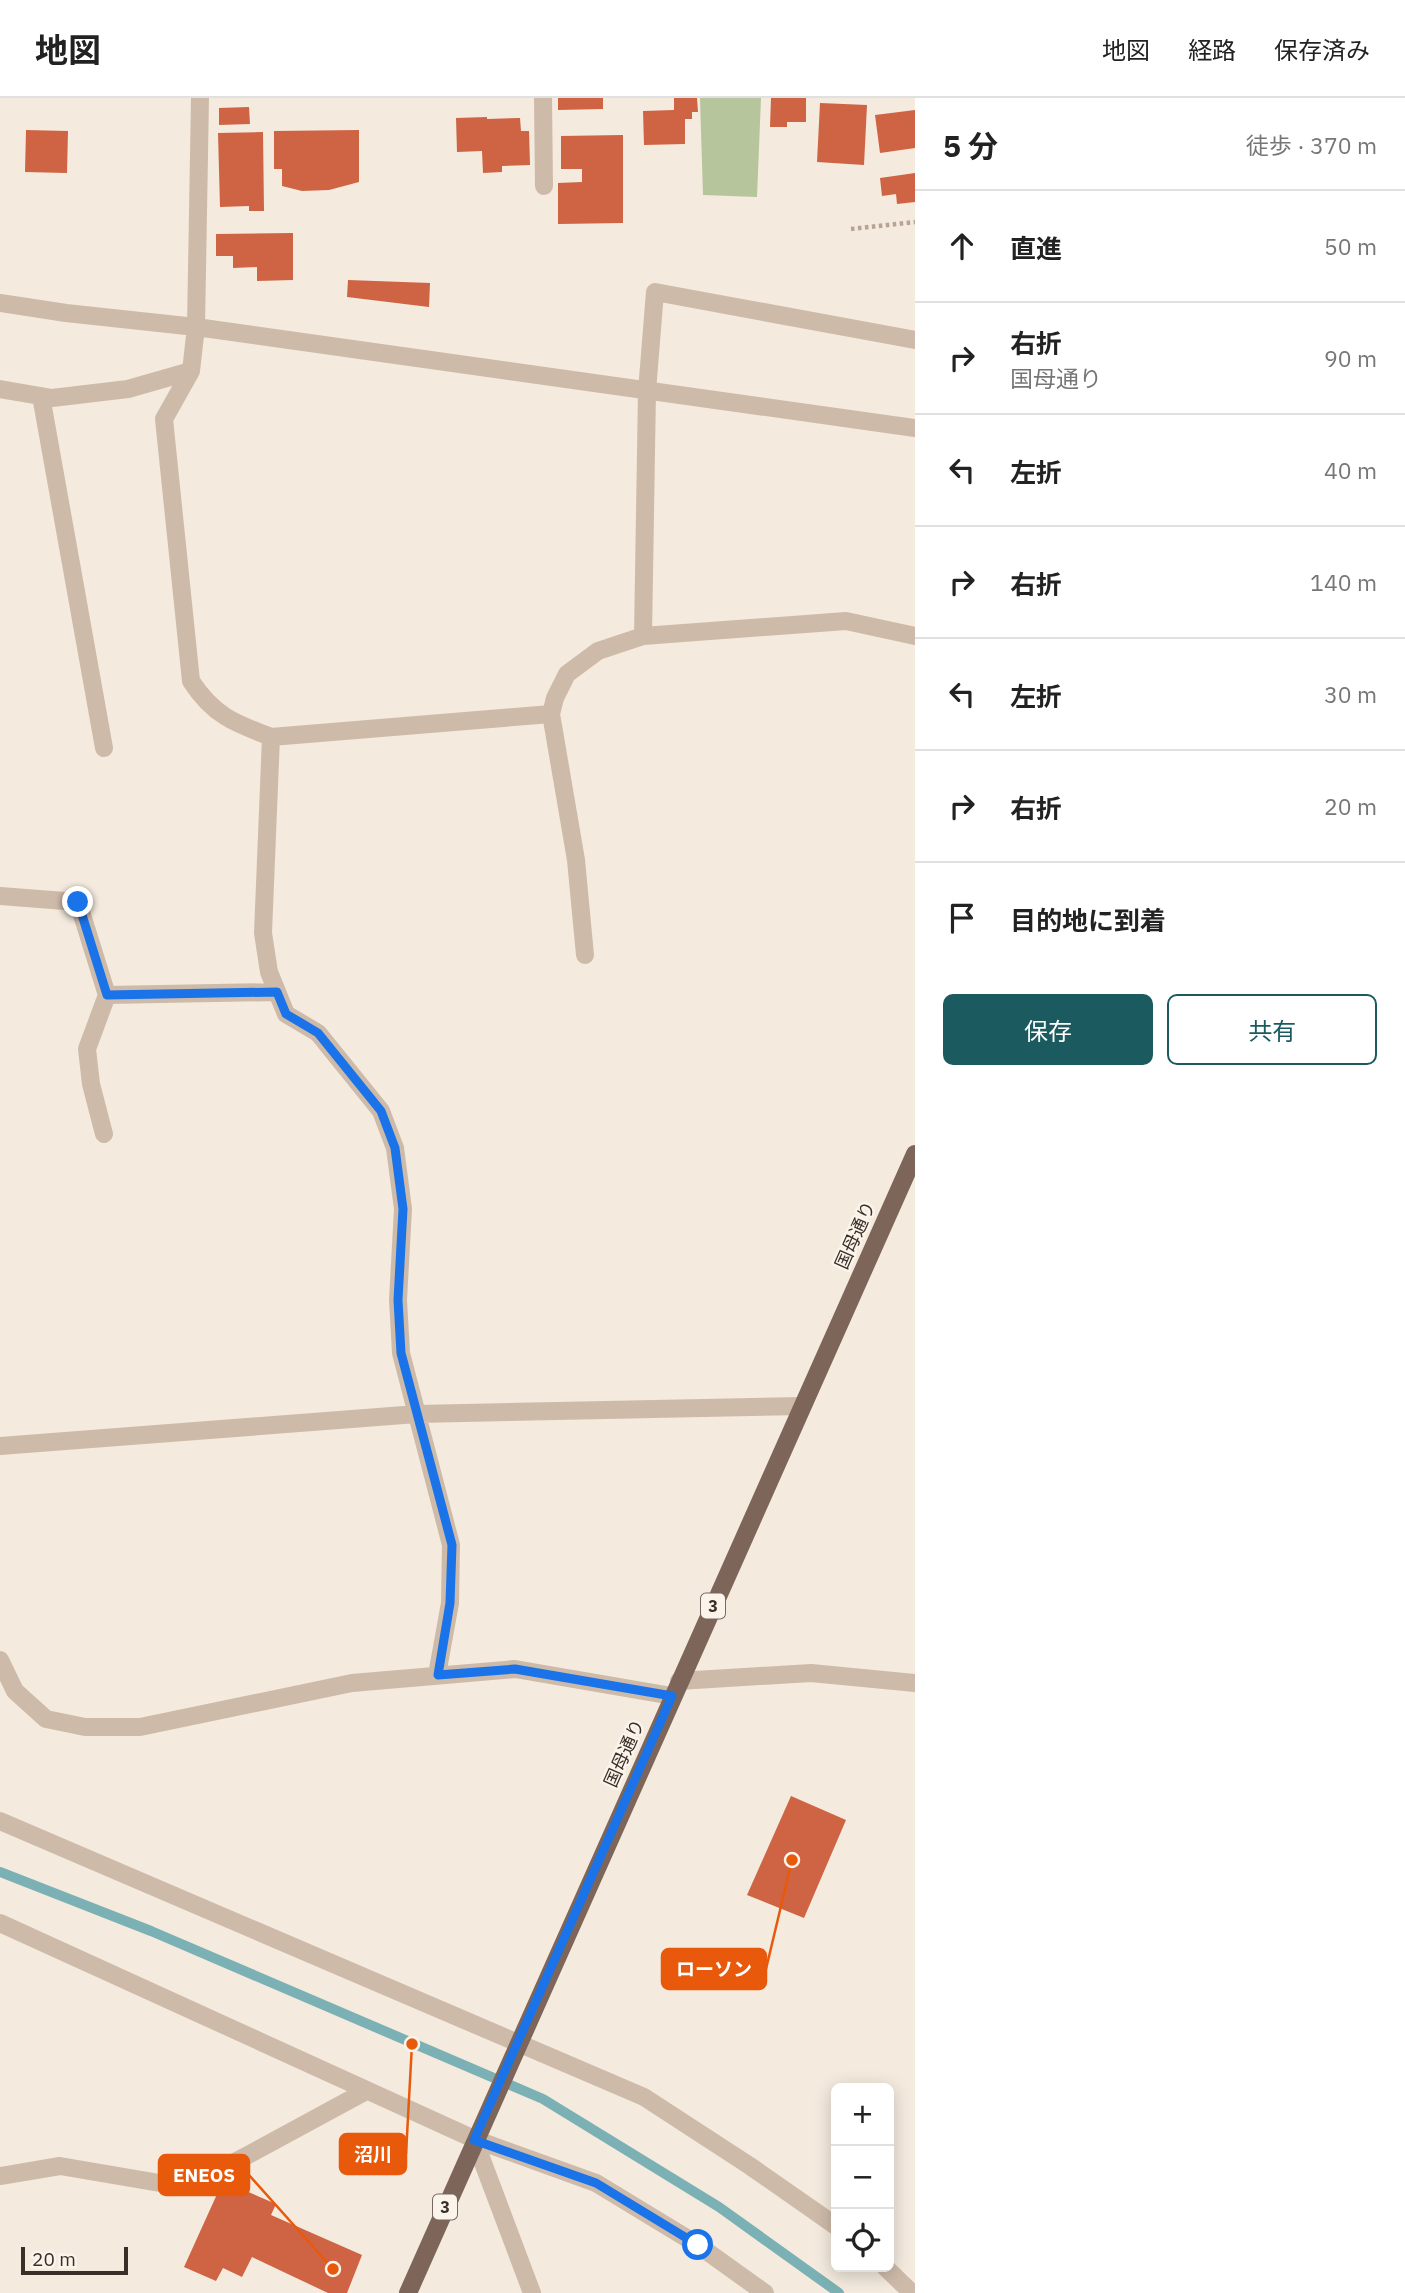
<!DOCTYPE html>
<html lang="ja">
<head>
<meta charset="utf-8">
<style>
  :root { --surface:#fff; --page:#f6f6f6; --text:#222; --muted:#767676; --line:#e0e0e0; --accent:#1b5b5f }
  body { margin:0; font-family:"IBM Plex Sans","Noto Sans JP",sans-serif; background:var(--page); color:var(--text) }
  .controls { position:absolute; right:21px; bottom:21px; display:grid; overflow:hidden; border-radius:10px; box-shadow:0 4px 18px #0003 }
  .controls button { width:63px; height:63px; display:grid; place-items:center; padding:0; border:0; border-bottom:2px solid var(--line); background:var(--surface); color:var(--text); font:35px sans-serif }
  .scale { position:absolute; left:21px; bottom:18px; width:107px; box-sizing:border-box; padding-left:7px; border:4px solid #3a2e29; border-top:0; font-size:19px; line-height:24px; white-space:nowrap; color:#3a2e29; -webkit-text-stroke:5px #fbf4eb; paint-order:stroke }
  .stop { position:absolute; width:21px; height:21px; margin:-16px; border:5px solid #1a73e8; border-radius:50%; background:#fff }
  .stop.end { background:#1a73e8; border-color:#fff; box-shadow:0 2px 7px #0008 }
  .list { margin:0; padding:0; list-style:none }
  h2 { display:flex; justify-content:space-between; align-items:center; height:91px; margin:0; padding:0 28px; font-size:30px }
  h2 small { font-size:23px; font-weight:400; color:var(--muted) }
  .list li { display:grid; grid-template-columns:46px 1fr auto; gap:21px; align-items:center; box-sizing:border-box; height:112px; padding:0 28px; border-top:2px solid var(--line) }
  .list b { display:block; font-size:26px; white-space:nowrap }
  .list p { margin:0; font-size:23px; white-space:nowrap; color:var(--muted) }
  .list em { font-size:23px; font-style:normal; color:var(--muted) }
  .actions { display:flex; gap:14px; padding:21px 28px }
  .actions a { flex:1; padding:16px 0; border:2px solid var(--accent); border-radius:10px; text-align:center; font-size:24px; color:var(--accent) }
  .actions .main { background:var(--accent); color:#fff }
  .icon { flex:none; width:38px; height:38px; fill:none; stroke:currentColor; stroke-width:2; stroke-linecap:round; stroke-linejoin:round }
  .map { position:relative; flex:none; width:915px; height:2195px; overflow:hidden }
  header { display:flex; align-items:center; gap:42px; box-sizing:border-box; height:98px; padding:0 35px; background:var(--surface); border-bottom:2px solid var(--line) }
  header strong { font-size:33px }
  nav { display:flex; gap:38px; margin-inline-start:auto; font-size:24px }
  main { display:flex }
  aside { flex:1; background:var(--surface) }
  .map>svg:first-child { display:block }
  .green { fill:#b7c59d }
  .lines { fill:none; stroke-linecap:round; stroke-linejoin:round }
  .stream { stroke:#7bb1b4; stroke-width:10 }
  .building { fill:#ce6443 }
  .path { stroke:#baa393; stroke-width:4.5; stroke-dasharray:3.5 3.5; stroke-linecap:butt }
  .minor { stroke:#cebaa9; stroke-width:18 }
  .major { stroke:#7d6559; stroke-width:18 }
  .route { stroke:#1a73e8; stroke-width:9 }
  .labels { text-anchor:middle; dominant-baseline:central; stroke-width:5; stroke-linejoin:round; paint-order:stroke }
  .shield { fill:#fbf4eb; stroke:#746963; stroke-width:2 }
  .shield-label { font-size:16px; font-weight:bold; fill:#3a2e29 }
  .street-label { font-size:18px; fill:#3a2e29; stroke:#fbf4eb }
  .leader { fill:none; stroke:#e8590c; stroke-width:2.5 }
  .callout-dot { fill:#e8590c; stroke:#fbf4eb; stroke-width:2.5 }
  .callout { fill:#e8590c; stroke:#e8590c; stroke-width:2.5 }
  .callout-label { font-size:19px; text-anchor:middle; font-weight:bold; fill:#fff }
</style>
</head>
<body>
<header>
<strong>地図</strong>
<nav><a>地図</a><a>経路</a><a>保存済み</a></nav>
</header>
<main>
<div class="map">
<svg width="915" height="2195" viewBox="0 0 915 2195">
  <rect width="100%" height="100%" fill="#f4eade"/>
  <path class="green" d="M700,0H761L757,99L703,97Z"/>
  <g class="lines">
    <path class="stream" d="M0,1774L151,1833L543,2001L719,2109L839,2195"/>
  </g>
  <path class="building" d="M558,0H603V11L558,12Z
    M674,0H697L698,14H692V21H685V46L644,47L643,13L674,12Z
    M771,0H806V24H787V29H770Z
    M820,5L867,7L864,67L817,64Z
    M249,9L250,26L219,27V10Z
    M915,12V50L880,55L875,17Z
    M487,19V21L520,20L521,33H529L530,67L502,68V74L483,75L482,53L457,54L456,20Z
    M26,32L68,33L67,75L25,74Z
    M359,32V84L329,92L302,93L282,88V71H274V33Z
    M263,34L264,113H249V108L220,109L218,35Z
    M623,37V125L558,126V85L582,84V71H561V38Z
    M915,75V104L897,106L896,96L882,98L880,80Z
    M293,135V182L257,183V169L233,170V158H216V136Z
    M348,182L430,185L429,209L347,199Z
    M791,1698L846,1722L804,1820L747,1797Z
    M223,2083L276,2106L271,2117L362,2157L347,2195H328L252,2159L242,2179L223,2170L216,2183L184,2169Z"/>
  <g class="lines">
    <path class="path" d="M851,131L915,124"/>
    <path class="minor" d="M200,0L196,229L191,273L164,321L191,583C213,617 234,625 271,639L551,616
      M543,0L544,88
      M0,205L66,215L196,229L915,330
      M0,291L52,300L128,291L191,273
      M41,298L104,650
      M643,538L647,293L655,194L915,242
      M271,639L263,835L269,874L286,916L318,935L381,1013L395,1050L403,1111L398,1202L401,1255L451,1447L450,1505L437,1577
      M0,798L78,804L107,897L277,894
      M585,857L576,762L551,616L555,600L567,576L598,553L643,538L846,523L915,538
      M104,1036L91,986L87,951L107,897
      M0,1348L417,1316L802,1308
      M0,1562L15,1593L46,1621L85,1629H140L352,1585L515,1571L672,1598
      M679,1583L811,1575L915,1585
      M0,1723L644,1999L750,2068L836,2128
      M0,1825L474,2041L596,2085L698,2147L765,2195
      M474,2041L532,2195
      M0,2078L60,2068L183,2089L235,2064L366,1993
      M885,2169L912,2195"/>
    <path class="major" d="M408,2195L915,1056"/>
  </g>
  <g class="lines">
    <path class="route" d="M78,804L107,897L277,894L286,916L318,935L381,1013L395,1050L403,1111L398,1202L401,1255L452,1447L450,1505L438,1577L515,1571L672,1598L474,2042L596,2085L698,2147"/>
  </g>
  <g class="labels">
    <g class="shield">
      <rect x="701" y="1495.5" width="24" height="25" rx="5"/>
      <rect x="433" y="2096.5" width="24" height="25" rx="5"/>
    </g>
    <g class="shield-label">
      <text x="713" y="1508">3</text>
      <text x="445" y="2109">3</text>
    </g>
    <g class="street-label">
      <text transform="translate(855 1137) rotate(-66)">国母通り</text>
      <text transform="translate(624 1655) rotate(-66)">国母通り</text>
    </g>
  </g>
  <path class="leader" d="M792 1762L766 1871M412 1946L406 2056M333 2171L249 2077"/>
  <g class="callout-dot">
    <circle cx="792" cy="1762" r="7"/>
    <circle cx="412" cy="1946" r="7"/>
    <circle cx="333" cy="2171" r="7"/>
  </g>
  <g class="callout">
    <rect x="662" y="1851" width="104" height="40" rx="7"/>
    <rect x="340" y="2036" width="66" height="40" rx="7"/>
    <rect x="159" y="2057" width="90" height="40" rx="7"/>
  </g>
  <g class="callout-label">
    <text x="714" y="1878">ローソン</text>
    <text x="373" y="2063">沼川</text>
    <text x="204" y="2084">ENEOS</text>
  </g>
</svg>
<div class="controls">
<button>+</button>
<button>−</button>
<button><svg class="icon" aria-label="locate" viewBox="0 0 24 24"><circle cx="12" cy="12" r="6"/><path d="M12 2v4M12 18v4M2 12h4M18 12h4"/></svg></button>
</div>
<div class="scale">20 m</div>
<div class="stop" style="left:698px;top:2147px"></div>
<div class="stop end" style="left:78px;top:804px"></div>
</div>
<aside>
<h2>5 分<small>徒歩 · 370 m</small></h2>
<ul class="list">
<li><svg class="icon" aria-label="ahead" viewBox="0 0 24 24"><path d="M12 20V5M6 11l6-6 6 6"/></svg><div><b>直進</b></div><em>50 m</em></li>
<li><svg class="icon" aria-label="right" viewBox="0 0 24 24"><path d="M7 20v-9h11M14 6l5 5-5 5"/></svg><div><b>右折</b><p>国母通り</p></div><em>90 m</em></li>
<li><svg class="icon" aria-label="left" viewBox="0 0 24 24"><path d="M17 20v-9H6M10 6l-5 5 5 5"/></svg><div><b>左折</b></div><em>40 m</em></li>
<li><svg class="icon" aria-label="right" viewBox="0 0 24 24"><path d="M7 20v-9h11M14 6l5 5-5 5"/></svg><div><b>右折</b></div><em>140 m</em></li>
<li><svg class="icon" aria-label="left" viewBox="0 0 24 24"><path d="M17 20v-9H6M10 6l-5 5 5 5"/></svg><div><b>左折</b></div><em>30 m</em></li>
<li><svg class="icon" aria-label="right" viewBox="0 0 24 24"><path d="M7 20v-9h11M14 6l5 5-5 5"/></svg><div><b>右折</b></div><em>20 m</em></li>
<li><svg class="icon" aria-label="arrive" viewBox="0 0 24 24"><path d="M6 21V4h12l-3 4 3 4H6"/></svg><div><b>目的地に到着</b></div></li>
</ul>
<div class="actions"><a class="main">保存</a><a>共有</a></div>
</aside>
</main>
</body>
</html>
